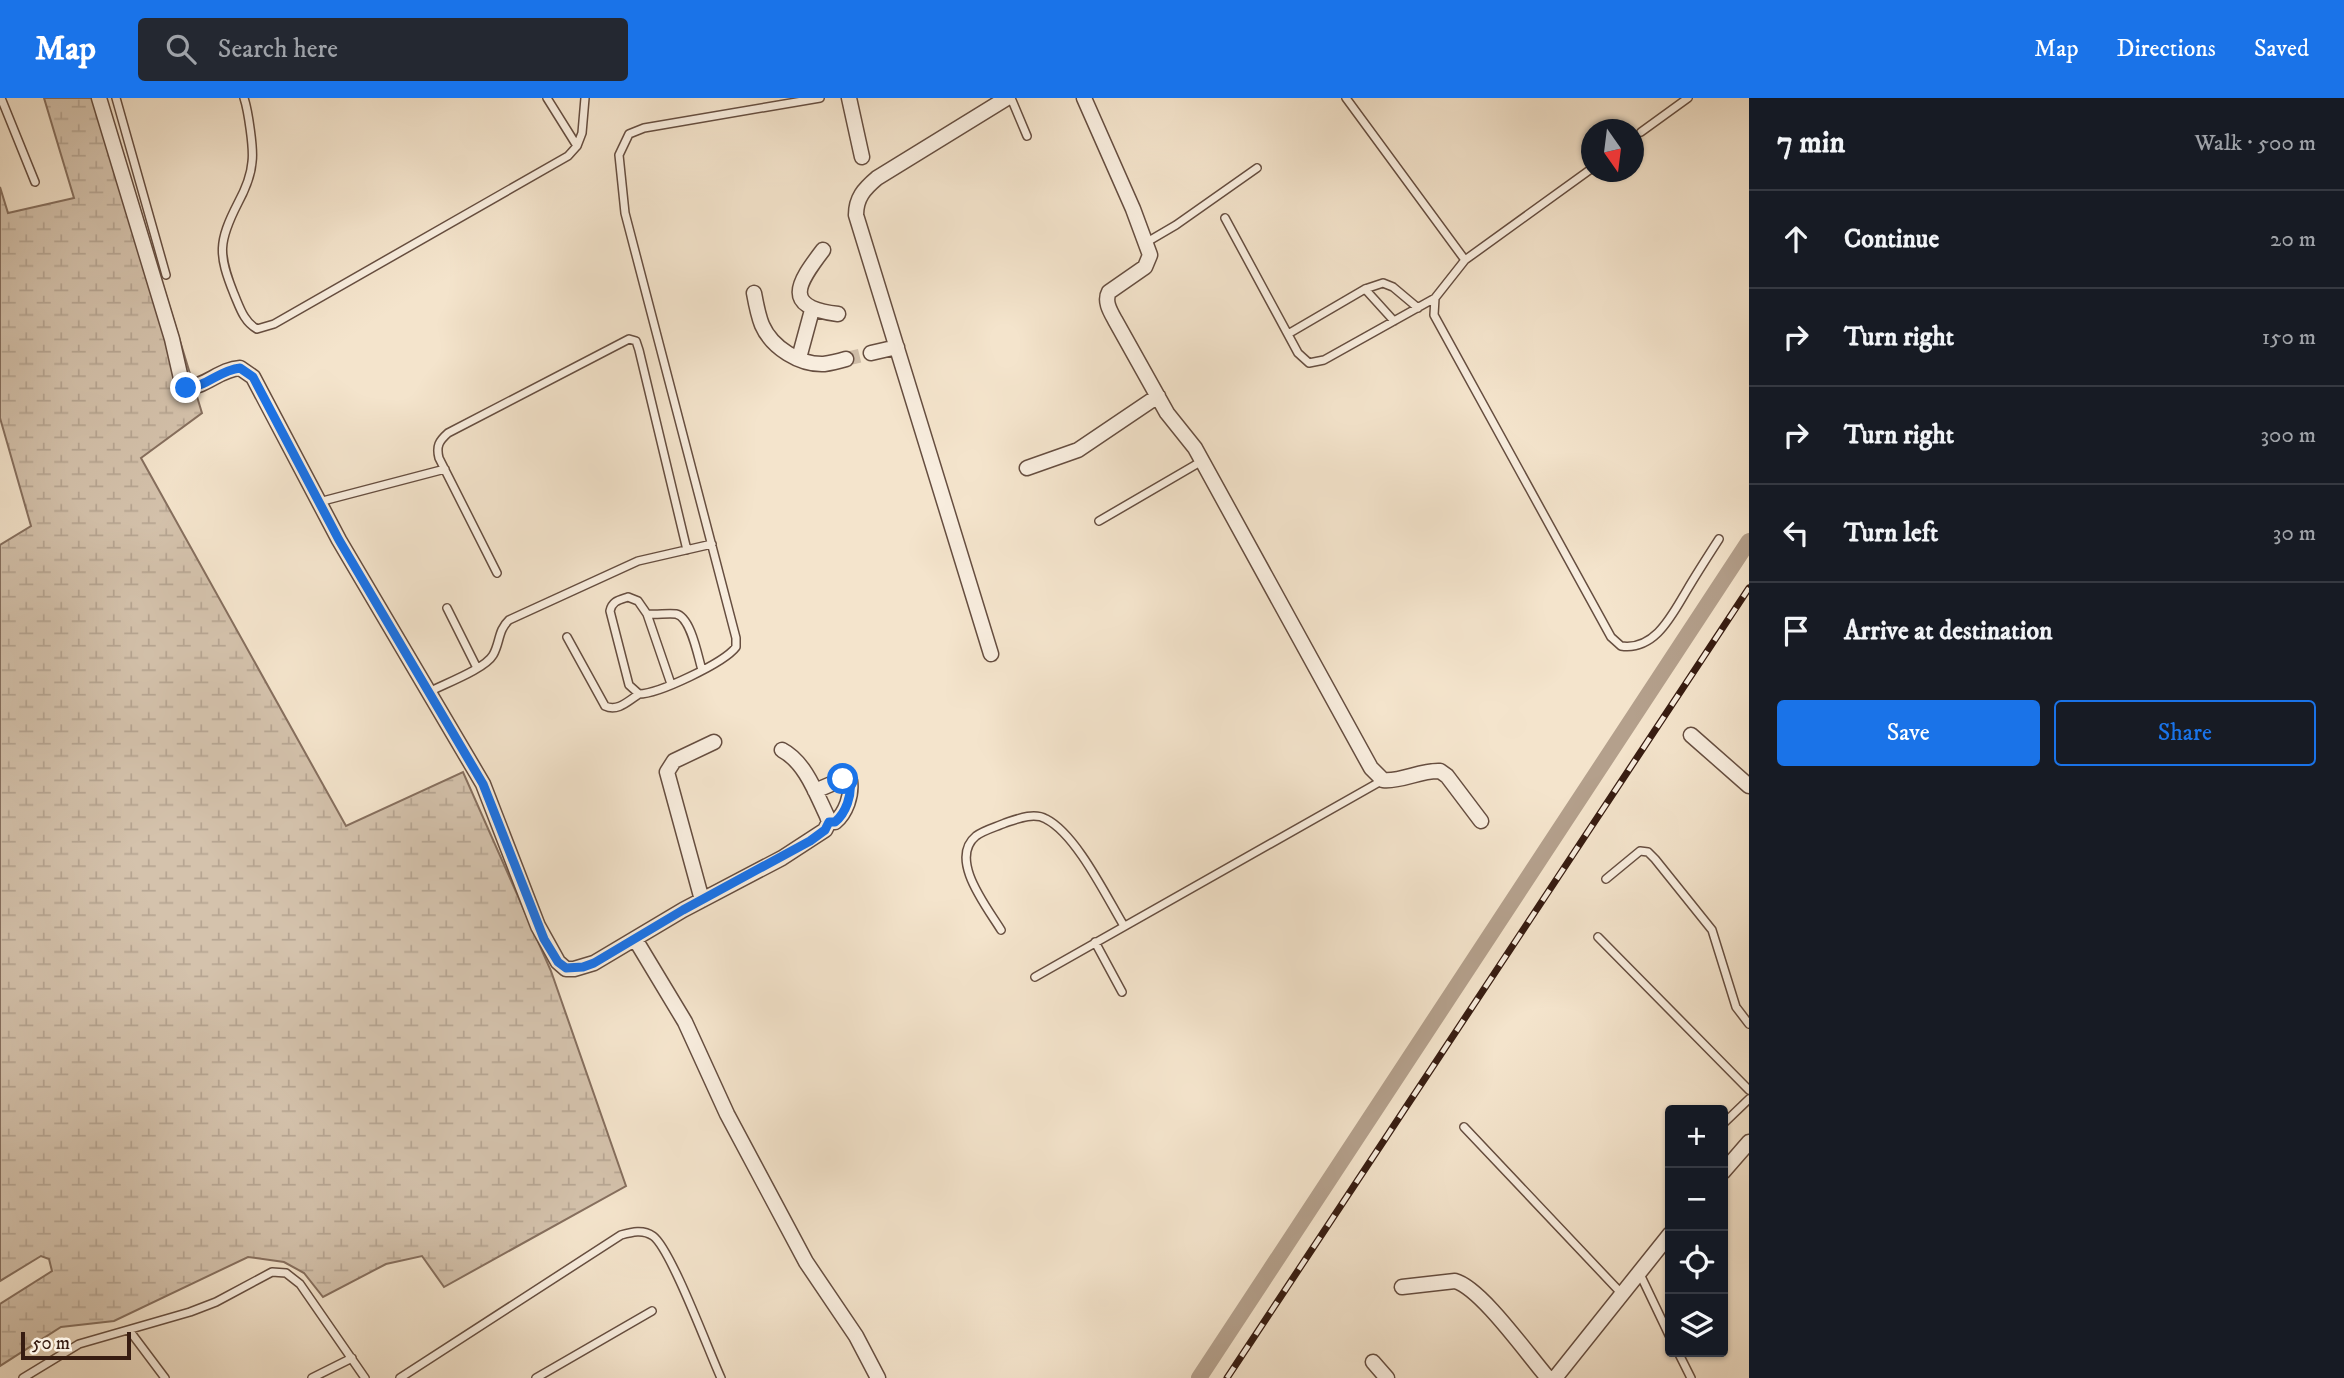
<!DOCTYPE html>
<html lang="en">
<head>
<meta charset="utf-8">
<style>
  :root { --surface:#171b24; --page:#242831; --text:#f1f3f6; --muted:#9ea1a6; --line:#363941; --accent:#1a73e8 }
  body { margin:0; font-family:"IM FELL DW Pica",serif; background:var(--page); color:var(--text) }
  .controls { position:absolute; right:21px; bottom:21px; display:grid; overflow:hidden; border-radius:7px; box-shadow:0 2px 5px #0004 }
  .controls button { width:63px; height:63px; display:grid; place-items:center; padding:0; border:0; border-bottom:2px solid var(--line); background:var(--surface); color:var(--text); font:35px sans-serif }
  .compass { position:absolute; left:1581px; top:21px; width:63px; height:63px; border-radius:50%; background:var(--surface); box-shadow:0 2px 5px #0004; rotate:166deg }
  .scale { position:absolute; left:21px; bottom:18px; width:110px; box-sizing:border-box; padding-left:7px; border:4px solid #371c11; border-top:0; font-size:19px; line-height:24px; white-space:nowrap; color:#371c11; -webkit-text-stroke:5px #f8edde; paint-order:stroke }
  .stop { position:absolute; width:21px; height:21px; margin:-16px; border:5px solid #1a73e8; border-radius:50%; background:#fff }
  .stop.end { background:#1a73e8; border-color:#fff; box-shadow:0 2px 7px #0008 }
  .list { margin:0; padding:0; list-style:none }
  h2 { display:flex; justify-content:space-between; align-items:center; height:91px; margin:0; padding:0 28px; font-size:30px }
  h2 small { font-size:23px; font-weight:400; color:var(--muted) }
  .list li { display:grid; grid-template-columns:46px 1fr auto; gap:21px; align-items:center; box-sizing:border-box; height:98px; padding:0 28px; border-top:2px solid var(--line) }
  .list b { display:block; font-size:26px; white-space:nowrap }
  .list em { font-size:23px; font-style:normal; color:var(--muted) }
  .actions { display:flex; gap:14px; padding:21px 28px }
  .actions a { flex:1; padding:16px 0; border:2px solid var(--accent); border-radius:7px; text-align:center; font-size:24px; color:var(--accent) }
  .actions .main { background:var(--accent); color:#fff }
  .icon { flex:none; width:38px; height:38px; fill:none; stroke:currentColor; stroke-width:2; stroke-linecap:round; stroke-linejoin:round }
  .map { position:relative; flex:none; width:1749px; height:1280px; overflow:hidden }
  header { display:flex; align-items:center; gap:42px; box-sizing:border-box; height:98px; padding:0 35px; background:var(--accent); color:#fff }
  header strong { font-size:33px }
  nav { display:flex; gap:38px; margin-inline-start:auto; font-size:24px }
  .search { width:490px; height:63px; background:var(--page); display:flex; align-items:center; gap:18px; box-sizing:border-box; padding:0 24px; border-radius:7px; color:var(--muted); font-size:26px }
  main { display:flex }
  aside { flex:1; background:var(--surface) }
  .map>svg:first-child { display:block }
  .wetland { fill:url(#wetland-marsh); stroke:#866f5e; stroke-width:2 }
  .lines { fill:none; stroke-linecap:round; stroke-linejoin:round }
  .canal { stroke:#b4a08c; stroke-width:16 }
  .minor-tunnel { stroke:#cebca7; stroke-width:14; stroke-dasharray:14 7; stroke-linecap:butt }
  .service-casing { stroke:#664e40; stroke-width:10 }
  .minor-casing { stroke:#664e40; stroke-width:17 }
  .service { stroke:#f8edde; stroke-width:7 }
  .minor { stroke:#f8edde; stroke-width:14 }
  .rail-casing { stroke:#371c11; stroke-width:7 }
  .rail { stroke:#f8edde; stroke-width:4.5; stroke-dasharray:13; stroke-linecap:butt }
  .route { stroke:#1a73e8; stroke-width:9 }
</style>
</head>
<body>
<header>
<strong>Map</strong>
<div class="search"><svg class="icon" aria-label="search" viewBox="0 0 24 24"><circle cx="10" cy="10" r="6"/><path d="M15 15l6 6"/></svg>Search here</div>
<nav><a>Map</a><a>Directions</a><a>Saved</a></nav>
</header>
<main>
<div class="map">
<svg width="1749" height="1280" viewBox="0 0 1749 1280">
  <defs>
    <pattern id="wetland-marsh" width="20" height="14" patternUnits="userSpaceOnUse" patternTransform="scale(1.75)"><rect width="20" height="14" fill="#d4c2ac"/><path d="M1 5h8M5 5V1M11 12h8M15 12V8" fill="none" stroke="#b7a693"/></pattern>
  </defs>
  <rect width="100%" height="100%" fill="#f4e4cc"/>
  <filter id="stains"><feTurbulence type="fractalNoise" baseFrequency=".00286" numOctaves="4"/><feColorMatrix values="0 0 0 0 .2 0 0 0 0 .09 0 0 0 0 .02 0 0 0 .5 -.17"/></filter>
  <radialGradient id="worn" r=".72"><stop offset=".6" stop-color="#630" stop-opacity="0"/><stop offset="1" stop-color="#630" stop-opacity=".3"/></radialGradient>
  <path class="wetland" d="M44,0H106L202,315L141,360L346,728L463,674L551,873L626,1088L444,1189L422,1158L386,1166L323,1199L304,1175L284,1164L248,1159L114,1223L61,1229L0,1268V1206L52,1173L49,1161L41,1158L0,1183V447L31,428L0,320V89L8,115L74,100Z"/>
  <g class="lines">
    <path class="canal" d="M1199,1280L1749,443"/>
    <path class="minor-tunnel" d="M846,261L871,255"/>
    <defs>
      <path id="service" d="M1,0L35,84
        M116,0L166,177
        M244,0C248,12 254,51 252,64C251,78 245,92 238,105C218,144 218,156 234,196C240,210 244,224 257,231L274,226L568,58L577,48L547,0
        M1011,0L1027,38
        M1346,0L1465,162L1591,71
        M1641,34L1688,0
        M577,48L582,35L585,0
        M1225,120L1298,255L1309,265L1324,262L1435,200
        M1147,144L1176,127L1257,70
        M1465,162L1435,200L1434,217L1611,539L1621,548C1655,553 1672,517 1687,492C1697,475 1708,458 1719,441
        M1365,191L1394,223
        M1288,236L1365,191L1383,185L1393,189L1418,210
        M319,404L445,371
        M1099,423L1202,363
        M497,475L439,360C436,348 439,343 448,335L629,241L636,243L639,252L687,452
        M447,510L477,570
        M647,516L671,586
        M567,539L605,608C618,614 628,603 639,596
        M702,572C698,559 691,519 676,516C667,515 657,517 647,516L638,503L628,499C619,502 612,503 610,513L629,587L639,596C658,596 724,565 736,549V540L625,115L619,57L629,36L644,30L820,0
        M429,594C444,586 485,571 493,557C500,545 498,532 509,522L638,463L712,446
        M1606,781L1640,753L1648,754L1655,761L1712,832L1736,909L1749,926
        M1001,832C987,809 948,761 976,738C984,732 996,729 1005,725C1017,721 1034,714 1046,721C1076,736 1106,798 1124,828
        M1598,839L1749,992
        M1095,844L1122,894
        M1035,879L1383,682
        M1723,1026L1749,1001
        M1464,1029L1622,1196
        M1639,1174L1670,1239
        M129,1232L165,1280
        M1678,1254L1691,1280
        M23,1280L79,1246L190,1214L216,1204L272,1174L286,1175L300,1186L365,1280
        M312,1280L352,1260
        M400,1280L621,1137C632,1134 643,1131 653,1138C671,1151 709,1254 721,1280
        M536,1280L652,1213"/>
      <path id="minor" d="M99,0L172,241L182,285L185,290C206,289 220,271 240,270L253,279L339,442L483,686L538,828L558,864L566,871H574L594,865L683,812L782,760L825,732L829,724L827,718C816,695 805,664 782,652
        M849,0L862,59
        M1084,0L1133,111L1150,157L1145,169L1109,194C1104,203 1110,213 1115,222L1167,315L1195,350L1371,670L1383,682C1402,684 1420,672 1440,673L1447,678L1481,723
        M823,152C797,186 782,209 838,216
        M754,195C756,206 758,217 762,227C772,250 800,267 824,266C831,265 839,263 846,261
        M871,255L897,249
        M799,260L812,212
        M1027,370L1078,352L1158,298
        M991,556L856,117C856,100 864,91 877,80L1007,0
        M1691,637L1749,688
        M815,693L843,681L850,683C852,697 846,715 835,724H829
        M702,802L667,674L674,663L714,644
        M635,841L685,924L727,1016L806,1164L856,1238L878,1280
        M1723,1074L1749,1044
        M1402,1189L1455,1183C1481,1190 1528,1257 1548,1280
        M1373,1264L1387,1280
        M1555,1280L1670,1136"/>
    </defs>
    <use href="#service" class="service-casing"/>
    <use href="#minor" class="minor-casing"/>
    <use href="#service" class="service"/>
    <use href="#minor" class="minor"/>
    <defs>
      <path id="rail" d="M1227,1280L1749,490"/>
    </defs>
    <use href="#rail" class="rail-casing"/>
    <use href="#rail" class="rail"/>
  </g>
  <g class="lines">
    <path class="route" d="M186,290C206,289 220,272 240,270L253,279L339,442L483,686L544,841L558,864L566,870L583,869L594,865L683,812L810,743L825,732L829,724H835C846,715 852,697 850,683L843,681"/>
  </g>
  <rect width="100%" height="100%" filter="url(#stains)"/>
  <rect width="100%" height="100%" fill="url(#worn)"/>
</svg>
<div class="controls">
<button>+</button>
<button>−</button>
<button><svg class="icon" aria-label="locate" viewBox="0 0 24 24"><circle cx="12" cy="12" r="6"/><path d="M12 2v4M12 18v4M2 12h4M18 12h4"/></svg></button>
<button><svg class="icon" aria-label="layers" viewBox="0 0 24 24"><path d="M12 4l9 5-9 5-9-5zM3 14l9 5 9-5"/></svg></button>
</div>
<svg class="compass" viewBox="-18 -18 36 36"><path d="M0-13l5 13h-10z" fill="#e53935"/><path d="M0 13l5-13h-10z" fill="#9ea1a6"/></svg>
<div class="scale">50 m</div>
<div class="stop" style="left:843px;top:681px"></div>
<div class="stop end" style="left:186px;top:290px"></div>
</div>
<aside>
<h2>7 min<small>Walk · 500 m</small></h2>
<ul class="list">
<li><svg class="icon" aria-label="ahead" viewBox="0 0 24 24"><path d="M12 20V5M6 11l6-6 6 6"/></svg><div><b>Continue</b></div><em>20 m</em></li>
<li><svg class="icon" aria-label="right" viewBox="0 0 24 24"><path d="M7 20v-9h11M14 6l5 5-5 5"/></svg><div><b>Turn right</b></div><em>150 m</em></li>
<li><svg class="icon" aria-label="right" viewBox="0 0 24 24"><path d="M7 20v-9h11M14 6l5 5-5 5"/></svg><div><b>Turn right</b></div><em>300 m</em></li>
<li><svg class="icon" aria-label="left" viewBox="0 0 24 24"><path d="M17 20v-9H6M10 6l-5 5 5 5"/></svg><div><b>Turn left</b></div><em>30 m</em></li>
<li><svg class="icon" aria-label="arrive" viewBox="0 0 24 24"><path d="M6 21V4h12l-3 4 3 4H6"/></svg><div><b>Arrive at destination</b></div></li>
</ul>
<div class="actions"><a class="main">Save</a><a>Share</a></div>
</aside>
</main>
</body>
</html>
